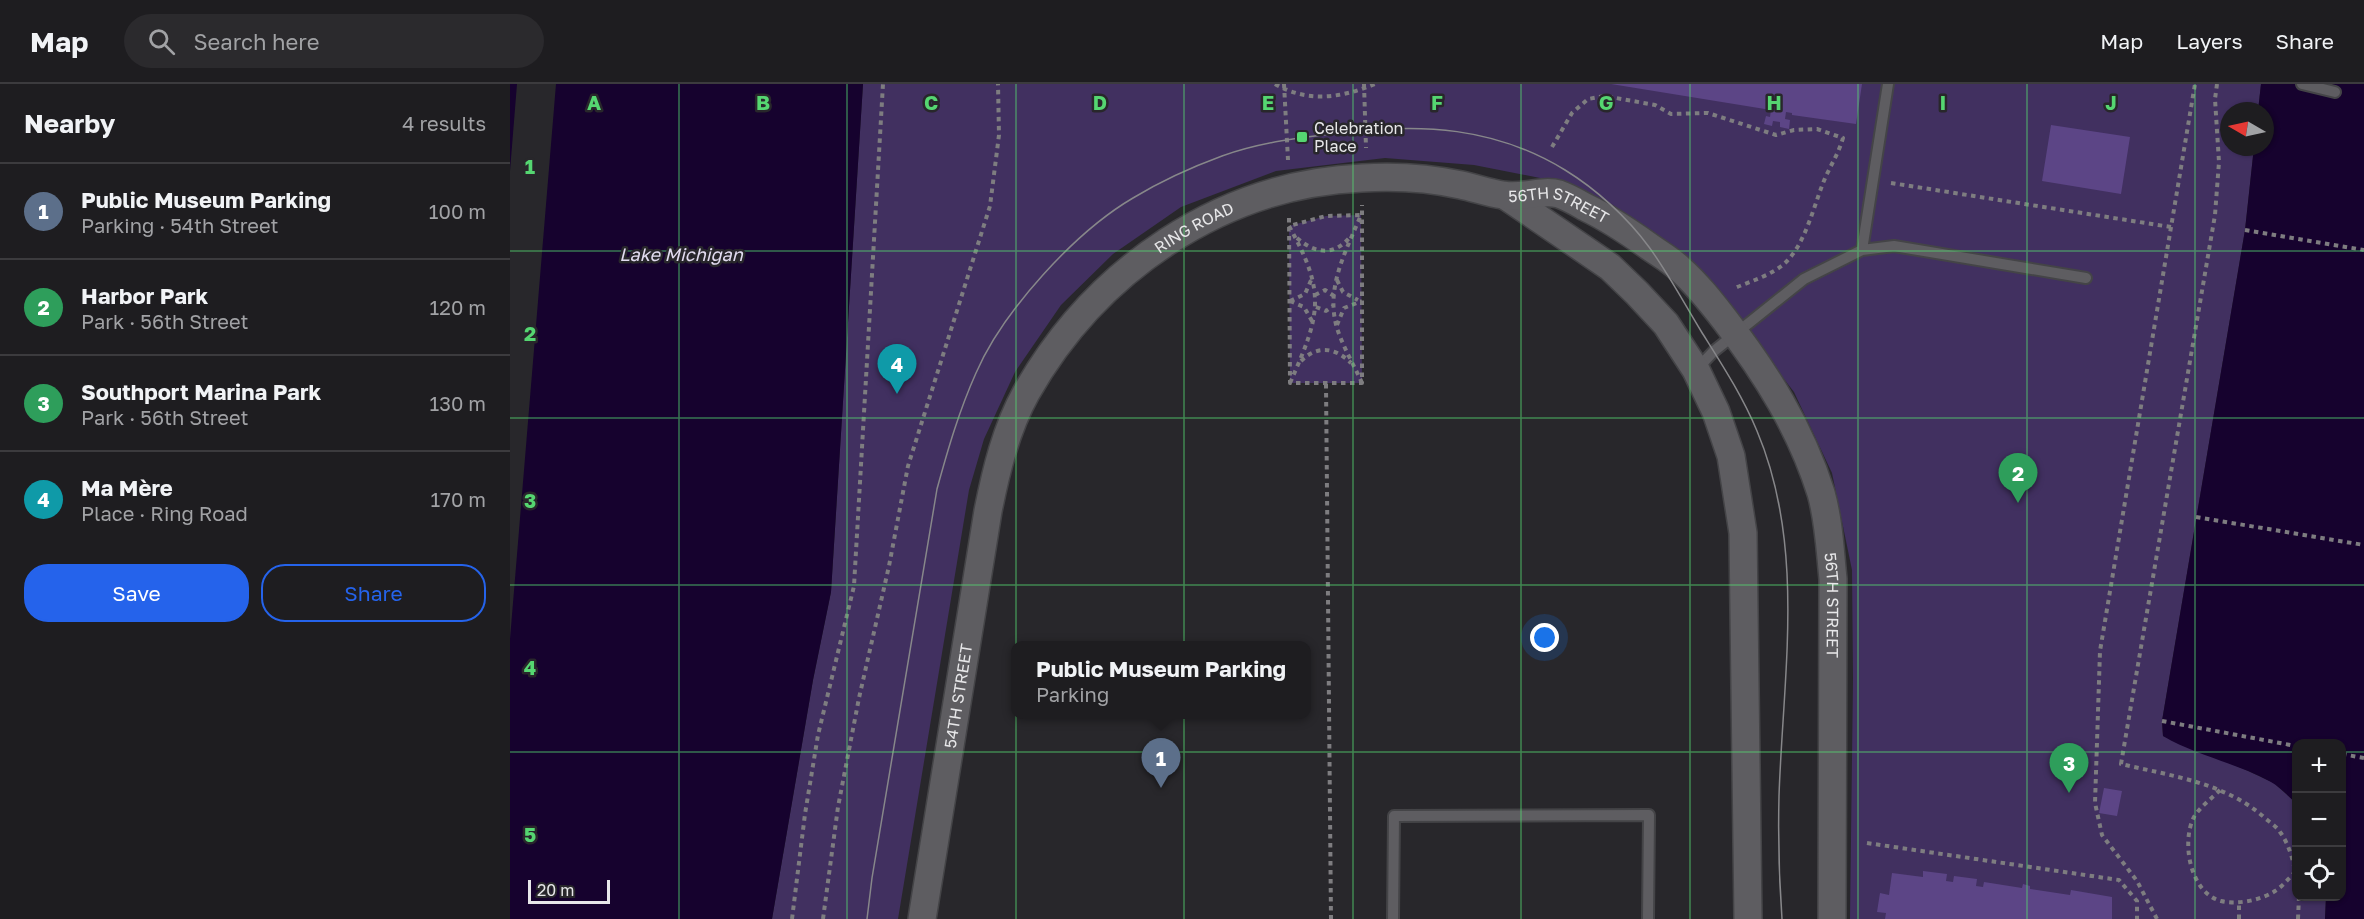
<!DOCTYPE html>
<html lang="en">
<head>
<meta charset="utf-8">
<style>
  :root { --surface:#1e1d20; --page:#2b2a2d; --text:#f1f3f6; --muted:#a1a2a5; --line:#3c3b3e; --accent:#2563eb }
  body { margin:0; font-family:"Golos Text",sans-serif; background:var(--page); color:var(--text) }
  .controls { position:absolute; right:18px; bottom:18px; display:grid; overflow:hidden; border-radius:12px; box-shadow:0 2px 4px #0004 }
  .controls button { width:54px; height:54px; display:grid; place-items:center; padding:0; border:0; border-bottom:2px solid var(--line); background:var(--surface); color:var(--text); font:30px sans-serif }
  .compass { position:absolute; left:1710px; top:18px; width:54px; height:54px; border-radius:50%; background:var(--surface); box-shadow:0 2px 4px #0004; rotate:279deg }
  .scale { position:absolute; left:18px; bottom:15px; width:82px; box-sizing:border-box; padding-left:6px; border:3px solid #e7e7e9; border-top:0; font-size:16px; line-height:21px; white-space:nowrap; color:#e7e7e9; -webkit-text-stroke:4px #28272b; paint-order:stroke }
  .you { position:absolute; left:1035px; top:554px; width:21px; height:21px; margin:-15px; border:4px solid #fff; border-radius:50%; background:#1a73e8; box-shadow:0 0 0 9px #1a73e833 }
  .badge { display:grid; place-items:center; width:39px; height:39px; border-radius:50%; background:var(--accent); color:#fff; font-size:20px; font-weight:700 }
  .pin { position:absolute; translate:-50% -50px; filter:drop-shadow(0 2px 3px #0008) }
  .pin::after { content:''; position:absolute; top:32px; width:21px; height:18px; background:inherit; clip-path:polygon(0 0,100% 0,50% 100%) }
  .popup { position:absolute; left:501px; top:557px; width:300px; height:78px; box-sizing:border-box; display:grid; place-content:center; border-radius:12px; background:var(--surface); filter:drop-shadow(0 2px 4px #0005); font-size:20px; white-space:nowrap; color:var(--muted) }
  .popup b { font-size:22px; color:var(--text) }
  .popup::after { content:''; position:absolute; left:50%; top:100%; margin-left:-12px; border:12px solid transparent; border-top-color:var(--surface) }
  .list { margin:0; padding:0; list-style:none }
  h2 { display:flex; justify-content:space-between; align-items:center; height:78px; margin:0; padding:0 24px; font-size:26px }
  h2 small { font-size:20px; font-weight:400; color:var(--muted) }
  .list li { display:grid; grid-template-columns:39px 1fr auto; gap:18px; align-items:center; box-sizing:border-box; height:96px; padding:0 24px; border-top:2px solid var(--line) }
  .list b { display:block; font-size:22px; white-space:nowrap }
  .list p { margin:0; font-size:20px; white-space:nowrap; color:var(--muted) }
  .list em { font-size:20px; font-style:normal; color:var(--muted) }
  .actions { display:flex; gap:12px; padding:18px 24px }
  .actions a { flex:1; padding:14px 0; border:2px solid var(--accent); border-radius:24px; text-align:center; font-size:21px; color:var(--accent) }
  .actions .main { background:var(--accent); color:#fff }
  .icon { flex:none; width:33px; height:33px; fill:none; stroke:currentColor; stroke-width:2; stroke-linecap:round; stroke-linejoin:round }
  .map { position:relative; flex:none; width:1854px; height:835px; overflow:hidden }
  header { display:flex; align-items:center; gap:36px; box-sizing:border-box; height:84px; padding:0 30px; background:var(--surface); border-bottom:2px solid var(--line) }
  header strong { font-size:28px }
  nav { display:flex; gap:33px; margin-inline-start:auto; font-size:21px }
  .search { width:420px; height:54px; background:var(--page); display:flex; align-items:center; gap:15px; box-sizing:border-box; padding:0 21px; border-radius:33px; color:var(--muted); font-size:22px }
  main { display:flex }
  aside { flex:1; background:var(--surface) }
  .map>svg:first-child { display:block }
  .green { fill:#413060 }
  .water { fill:#16022e }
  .pier { fill:#28272b }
  .building { fill:#5c4586 }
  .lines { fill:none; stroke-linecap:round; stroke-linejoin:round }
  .service-casing { stroke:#444447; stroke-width:14 }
  .tertiary-casing { stroke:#444447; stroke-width:30 }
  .path { stroke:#7e7d80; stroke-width:4; stroke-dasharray:4.5 4.5; stroke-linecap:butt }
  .service { stroke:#5e5d61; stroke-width:10 }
  .tertiary { stroke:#5e5d61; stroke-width:27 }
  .tram { stroke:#87878a; stroke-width:1.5 }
  .grid { fill:none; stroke:#55d671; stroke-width:1.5; stroke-opacity:0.55 }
  .poi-dot { fill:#55d671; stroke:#28272b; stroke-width:2 }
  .labels { text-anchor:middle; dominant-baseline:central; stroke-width:5; stroke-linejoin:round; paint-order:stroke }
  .poi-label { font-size:16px; fill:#e7e7e9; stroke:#28272b; text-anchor:start }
  .street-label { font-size:16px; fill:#e7e7e9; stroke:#28272b }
  .water-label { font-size:18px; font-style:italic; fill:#e2dcf0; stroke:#28272b }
  .grid-label { font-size:20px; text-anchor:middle; font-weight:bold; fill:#55d671; stroke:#28272b; stroke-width:5; stroke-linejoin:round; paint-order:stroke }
</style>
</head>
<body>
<header>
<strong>Map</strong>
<div class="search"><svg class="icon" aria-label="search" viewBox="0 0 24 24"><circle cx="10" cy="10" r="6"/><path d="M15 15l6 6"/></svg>Search here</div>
<nav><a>Map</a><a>Layers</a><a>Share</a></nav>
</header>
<main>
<aside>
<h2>Nearby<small>4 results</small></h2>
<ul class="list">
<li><span class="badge" style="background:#5c6f8a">1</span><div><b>Public Museum Parking</b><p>Parking · 54th Street</p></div><em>100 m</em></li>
<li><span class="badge" style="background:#2e9e5b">2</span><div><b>Harbor Park</b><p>Park · 56th Street</p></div><em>120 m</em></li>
<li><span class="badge" style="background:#2e9e5b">3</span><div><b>Southport Marina Park</b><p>Park · 56th Street</p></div><em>130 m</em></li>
<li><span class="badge" style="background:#0f9aa8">4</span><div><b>Ma Mère</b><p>Place · Ring Road</p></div><em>170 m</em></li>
</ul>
<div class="actions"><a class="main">Save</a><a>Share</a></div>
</aside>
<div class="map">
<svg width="1854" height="835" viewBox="0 0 1854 835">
  <rect width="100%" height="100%" fill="#28272b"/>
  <path class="green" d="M353,0H1751L1748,27H1719V63H1744L1735,146L1652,637L1653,652L1736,686L1764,699L1786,719V812L1816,813L1815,835H1340L1343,594L1342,486L1322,389L1284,308L1199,198L1035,95L964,81L875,74L766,87L671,123L603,170L551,221L505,288L474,355L459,406L388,835H262L303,596L321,508Z
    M851,131L852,299H780L779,142L816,132Z"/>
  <path class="water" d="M0,0H353L321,508L303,596L262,835H0Z
    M1751,0H1854V835H1815L1816,813L1832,812V660H1786V719C1778,712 1770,703 1761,698C1727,679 1687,672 1653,652L1652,637L1735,146L1744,63H1755V27H1748Z"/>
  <path class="pier" d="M7,0H46L0,555V87Z"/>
  <path class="building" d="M1101,0H1352L1346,40L1282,31V29L1276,28L1275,35L1280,36L1279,45L1270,43V38L1263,37L1262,42L1254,40L1256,32L1260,33L1261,26Z
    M1541,41L1620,53L1611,110L1532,97Z
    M1594,704L1612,707L1607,732L1589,729Z
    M1413,787L1437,790L1436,797L1443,798L1444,792L1467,795L1466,802L1473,803L1474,798L1512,804L1513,800L1520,802V805L1560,811L1561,806L1602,813V835H1375L1376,829L1367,828L1370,809L1379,811L1382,789L1413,793Z"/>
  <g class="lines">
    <defs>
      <path id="service" d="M1792,0L1825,8
        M1352,166L1378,0
        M1187,285L1204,267L1294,195L1352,166L1384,162L1576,194
        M883,835L884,732L1139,731L1138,835"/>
      <g id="tertiary">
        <path d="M996,112L1100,183L1127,209L1156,240L1186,286L1206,328L1221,372L1233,449L1238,835"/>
        <path id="s1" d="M412,835L478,427C486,387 496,345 516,309C585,187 710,100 852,94C884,92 919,94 951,101C965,104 979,109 993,111C1011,115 1032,105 1049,110C1058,113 1068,119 1077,124C1100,135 1119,148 1140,163C1150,170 1161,176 1170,185C1187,200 1201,218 1215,236C1256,289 1291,345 1311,409C1319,437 1320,466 1323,495L1322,835"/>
      </g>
    </defs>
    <use href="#service" class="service-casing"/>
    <use href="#tertiary" class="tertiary-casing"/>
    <path class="path" d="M765,0C798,19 831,14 865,0
      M774,0L778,76
      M854,0L856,64
      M1707,0L1705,15L1709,78L1705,131L1611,680C1662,692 1717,699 1756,735C1761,739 1767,743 1770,748C1779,760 1783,776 1786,791
      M1042,63L1062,29L1078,15L1095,12L1145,21L1161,30L1198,29L1266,51L1284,46L1307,45L1333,54C1329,68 1322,79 1316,92C1304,119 1297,158 1275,179C1262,191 1241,197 1225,204
      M1381,99L1661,143
      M779,134L780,299H852V121
      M1735,146L1854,166
      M787,154C804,169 824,173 840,153
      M827,196L833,208L848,216
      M805,211L815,206L824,212
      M780,217L795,210L802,194
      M780,217L794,223L802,237
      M806,223L816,227L824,221
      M827,241L834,224L852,217
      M791,277C807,261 825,263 841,279
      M780,299C810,231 817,210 779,142L816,132L851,131C836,167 815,204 827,244C833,263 844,281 852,299
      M816,300L821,835
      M1686,433L1854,461
      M1652,637L1786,662
      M1832,670L1854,674
      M1710,706C1702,714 1690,723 1684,733C1671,758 1680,809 1711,817C1728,821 1751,816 1765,807C1773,802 1779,794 1786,787
      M1357,759L1609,796L1627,817V835
      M282,835L295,730L308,651L344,502L373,0
      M313,835L328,723L349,614L379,482L398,382L480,122L489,51L488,0
      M1647,835L1627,797L1592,751L1585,719L1590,567L1685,0
      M1729,835V818
      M1788,835L1789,812"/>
    <use href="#service" class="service"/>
    <use href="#tertiary" class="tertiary"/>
    <path class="tram" d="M357,835L362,794L427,405C438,365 449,327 466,289C493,227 565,148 623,114C651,97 682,83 712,72C751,58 792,53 833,49C911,39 985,43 1055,86C1086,105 1117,133 1139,163C1158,189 1174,219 1191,247C1211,279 1232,311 1247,347C1296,463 1273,591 1269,712C1268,753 1269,794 1272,835"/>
  </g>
  <path class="grid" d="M169,0V835M337,0V835M506,0V835M674,0V835M843,0V835M1011,0V835M1180,0V835M1348,0V835M1517,0V835M1685,0V835M0,167H1854M0,334H1854M0,501H1854M0,668H1786M1832,668H1854"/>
  <rect class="poi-dot" x="786" y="47" width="12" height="12" rx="3"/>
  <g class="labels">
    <g class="poi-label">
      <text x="804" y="44">Celebration<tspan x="804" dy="18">Place</tspan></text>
    </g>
    <g class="street-label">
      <text stroke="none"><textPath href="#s1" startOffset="1155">56TH STREET</textPath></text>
      <text stroke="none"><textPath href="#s1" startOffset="777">RING ROAD</textPath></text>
      <text stroke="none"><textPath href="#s1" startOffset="1676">56TH STREET</textPath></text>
      <text stroke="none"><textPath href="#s1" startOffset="226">54TH STREET</textPath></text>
    </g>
    <g class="water-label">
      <text x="171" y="170">Lake Michigan</text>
    </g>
  </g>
  <g class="grid-label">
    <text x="84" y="26">A</text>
    <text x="253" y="26">B</text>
    <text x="421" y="26">C</text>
    <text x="590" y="26">D</text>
    <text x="758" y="26">E</text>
    <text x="927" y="26">F</text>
    <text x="1096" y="26">G</text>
    <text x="1264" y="26">H</text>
    <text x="1433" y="26">I</text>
    <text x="1601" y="26">J</text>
    <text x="20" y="90">1</text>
    <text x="20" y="257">2</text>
    <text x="20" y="424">3</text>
    <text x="20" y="591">4</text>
    <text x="20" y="758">5</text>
  </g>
</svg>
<div class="controls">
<button>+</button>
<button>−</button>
<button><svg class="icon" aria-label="locate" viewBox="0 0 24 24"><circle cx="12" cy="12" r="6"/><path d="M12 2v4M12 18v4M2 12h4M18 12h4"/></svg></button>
</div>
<svg class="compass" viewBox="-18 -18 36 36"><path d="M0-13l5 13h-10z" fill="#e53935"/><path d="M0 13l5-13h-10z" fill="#a1a2a5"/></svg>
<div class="scale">20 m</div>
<div class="you"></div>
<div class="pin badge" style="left:651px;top:704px;background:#5c6f8a">1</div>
<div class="popup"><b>Public Museum Parking</b>Parking</div>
<div class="pin badge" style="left:1508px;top:419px;background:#2e9e5b">2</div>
<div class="pin badge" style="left:1559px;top:709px;background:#2e9e5b">3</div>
<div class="pin badge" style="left:387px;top:310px;background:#0f9aa8">4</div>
</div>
</main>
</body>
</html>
